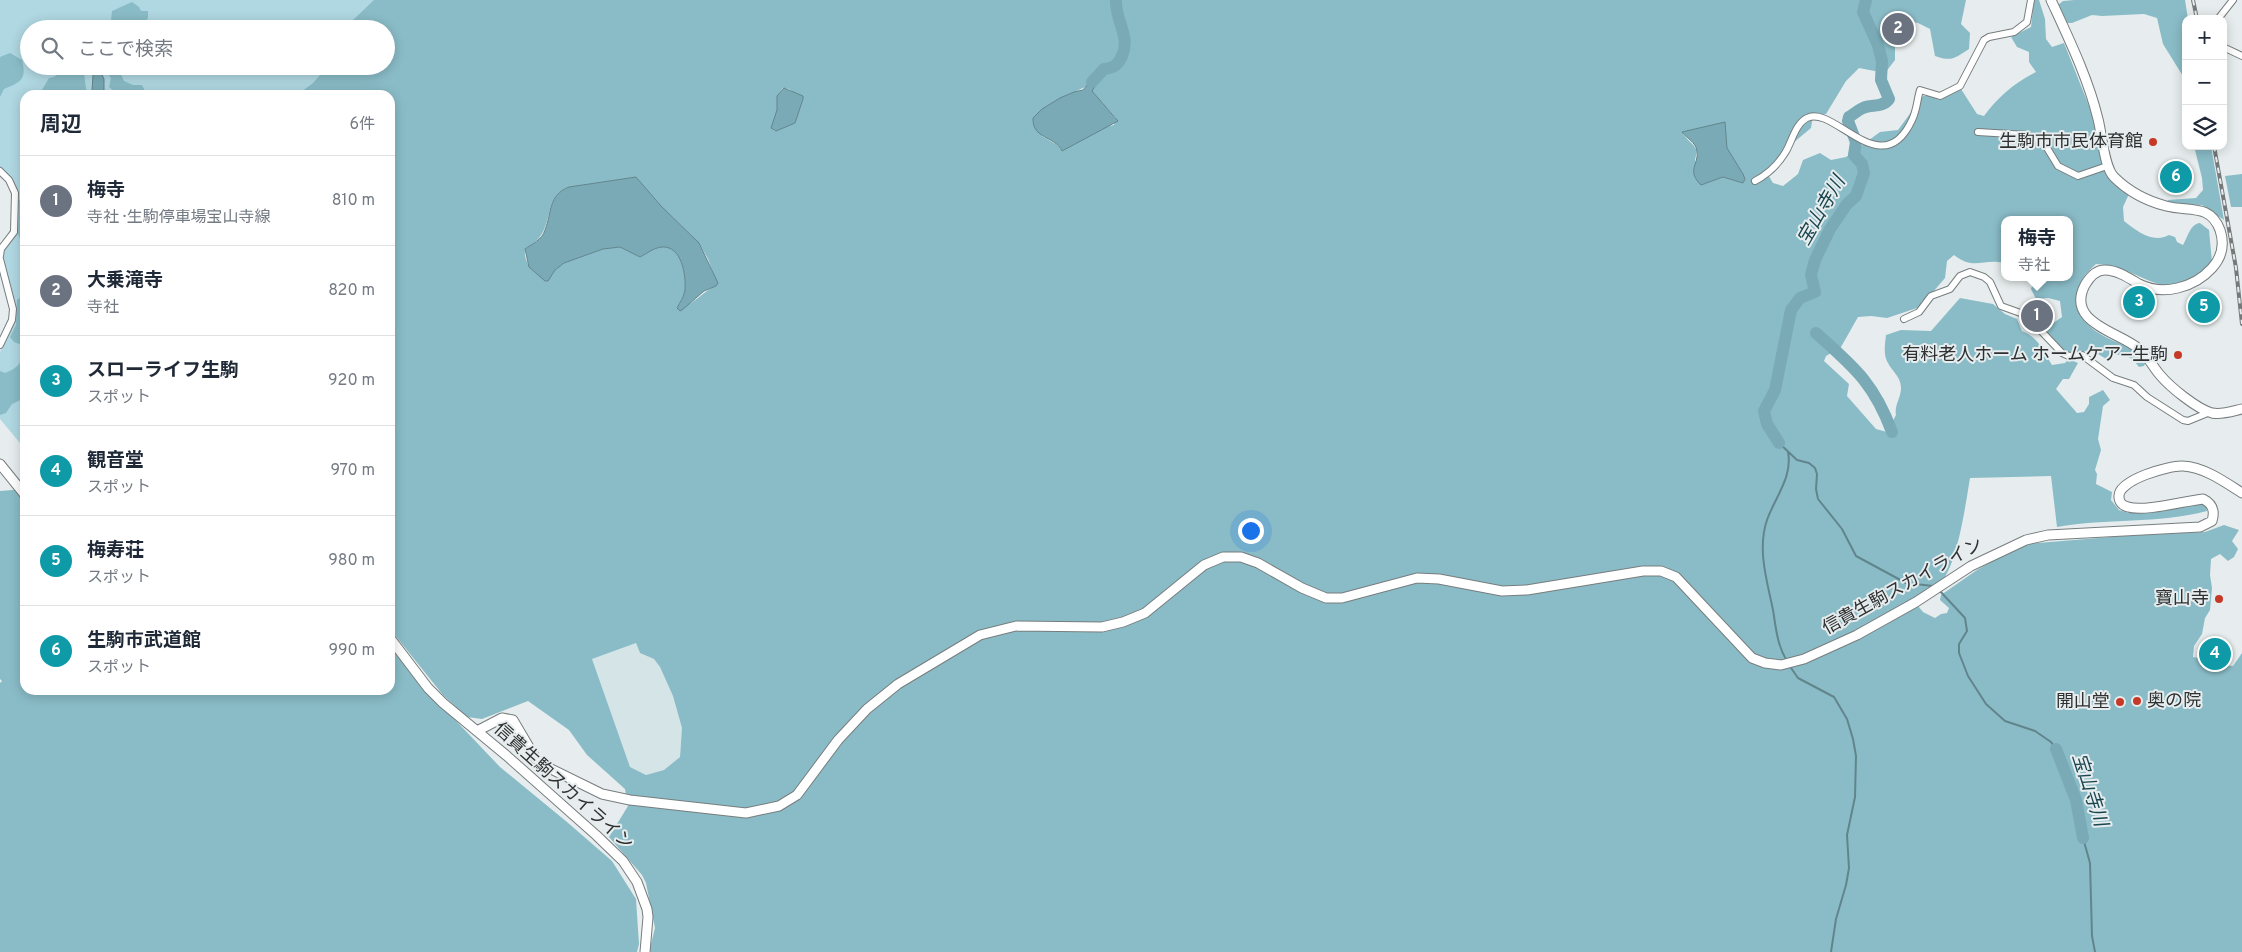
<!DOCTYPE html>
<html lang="ja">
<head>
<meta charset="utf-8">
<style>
  :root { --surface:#fff; --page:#f6f6f7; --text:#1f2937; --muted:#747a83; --line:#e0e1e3; --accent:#0b8043 }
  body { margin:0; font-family:Overpass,"Noto Sans JP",sans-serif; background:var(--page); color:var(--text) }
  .controls { position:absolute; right:15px; top:15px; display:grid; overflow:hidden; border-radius:10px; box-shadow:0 2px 12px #0003 }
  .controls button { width:45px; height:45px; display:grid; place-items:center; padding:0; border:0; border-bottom:1px solid var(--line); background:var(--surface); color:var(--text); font:25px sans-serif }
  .you { position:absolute; left:1250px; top:530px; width:18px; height:18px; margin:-12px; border:4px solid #fff; border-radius:50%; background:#1a73e8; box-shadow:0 0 0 8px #1a73e833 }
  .badge { display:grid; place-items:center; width:32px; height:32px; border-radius:50%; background:var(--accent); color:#fff; font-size:16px; font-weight:700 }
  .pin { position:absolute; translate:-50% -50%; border:2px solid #fff; box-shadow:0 1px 5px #0006 }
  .popup { position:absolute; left:2001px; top:216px; width:72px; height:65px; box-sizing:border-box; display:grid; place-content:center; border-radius:10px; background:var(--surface); filter:drop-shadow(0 1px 4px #0005); font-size:16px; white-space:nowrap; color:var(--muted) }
  .popup b { font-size:19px; color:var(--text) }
  .popup::after { content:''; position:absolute; left:50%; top:100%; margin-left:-10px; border:10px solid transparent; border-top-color:var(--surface) }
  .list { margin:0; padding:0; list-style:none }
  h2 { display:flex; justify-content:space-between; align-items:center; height:65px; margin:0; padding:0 20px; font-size:21px }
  h2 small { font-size:16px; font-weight:400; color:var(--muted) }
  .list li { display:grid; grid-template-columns:32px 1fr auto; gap:15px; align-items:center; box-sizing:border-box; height:90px; padding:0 20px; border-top:1px solid var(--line) }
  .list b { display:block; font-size:19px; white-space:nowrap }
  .list p { margin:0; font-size:16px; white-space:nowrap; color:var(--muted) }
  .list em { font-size:16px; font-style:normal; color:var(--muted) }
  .icon { flex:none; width:28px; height:28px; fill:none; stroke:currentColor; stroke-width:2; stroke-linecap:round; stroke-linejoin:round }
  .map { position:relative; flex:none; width:2242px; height:952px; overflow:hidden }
  .search { position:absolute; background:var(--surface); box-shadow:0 2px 12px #0003; left:20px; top:20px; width:375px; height:55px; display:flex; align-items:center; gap:12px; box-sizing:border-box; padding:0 18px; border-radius:28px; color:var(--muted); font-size:19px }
  .panel { position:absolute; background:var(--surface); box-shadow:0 2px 12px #0003; left:20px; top:90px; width:375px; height:605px; border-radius:15px }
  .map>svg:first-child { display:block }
  .built { fill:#d4e4e7 }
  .green { fill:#b0d8e2; fill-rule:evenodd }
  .forest { fill:#8abcc7; fill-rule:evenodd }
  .water { fill:#79aab5; stroke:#62858d }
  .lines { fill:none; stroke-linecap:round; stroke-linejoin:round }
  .stream { stroke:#62858d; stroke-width:2 }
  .river { stroke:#79aab5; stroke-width:12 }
  .street-casing { stroke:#777d7e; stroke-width:8 }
  .secondary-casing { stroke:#777d7e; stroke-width:11 }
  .street { stroke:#fff; stroke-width:6 }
  .secondary { stroke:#fff; stroke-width:9 }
  .rail-casing { stroke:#75797a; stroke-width:4 }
  .rail { stroke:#e7edee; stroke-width:2; stroke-dasharray:5.5; stroke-linecap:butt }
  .poi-dot { fill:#c53926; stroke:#e7edee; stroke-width:2 }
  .labels { text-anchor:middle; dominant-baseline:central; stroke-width:4; stroke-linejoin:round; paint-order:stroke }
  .poi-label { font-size:18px; fill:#2e3031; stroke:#e7edee; text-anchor:end }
  .street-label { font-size:18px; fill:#2e3031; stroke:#e7edee }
  .water-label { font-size:19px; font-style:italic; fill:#1a464f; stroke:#e7edee }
</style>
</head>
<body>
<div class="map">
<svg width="2242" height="952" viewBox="0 0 2242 952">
  <rect width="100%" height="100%" fill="#e7edee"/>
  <path class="built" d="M636,643L640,653L654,659L660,667L673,696L682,728L680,757L664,770L646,775L630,767L592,659Z"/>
  <path class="green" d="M0,0H486L376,95H25V449L0,419V352L15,322L16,308L2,257L4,248L16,233L17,191L12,179L0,167ZM29,29H386V66H29Z"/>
  <path class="forest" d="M374,0H1966L1961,24L1970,33L1969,49C1955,58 1952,62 1935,56L1930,29L1918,23L1892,18L1888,33L1895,39V60L1885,73L1859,68L1846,81L1826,114L1813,116L1811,128L1787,148L1767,173L1773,183L1783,186L1798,174L1803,160L1820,153L1831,160L1846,157L1880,132L1898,130L1923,96H1931L1939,100L1961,89L1977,114L1984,116C1998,97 2014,83 2036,72L2029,62V52L2017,47L2011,37L2031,27L2034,0H2039L2045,19L2046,39L2052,47L2064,43L2093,116L2104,171L2114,184L2129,194L2123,207L2124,221C2137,231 2153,244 2169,235L2175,237L2177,242L2183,245C2188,237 2190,224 2200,223L2209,230L2212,262C2162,312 2146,266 2096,264C2092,268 2086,273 2083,278C2071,298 2079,320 2097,332C2115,344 2131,344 2146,362L2144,366L2139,367C2131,356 2125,354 2112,355L2110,361C2103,358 2096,351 2089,351C2085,350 2082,353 2078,354C2064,354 2049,341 2046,328L2062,317L2060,301L2048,298L2036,299L2031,289L2034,281L2028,277H2070V220H2004V263C1984,258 1974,271 1954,255L1947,261L1945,278L1920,307L1887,318L1871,316L1858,317L1841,347L1826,356L1824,361L1849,384L1847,396L1876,429L1887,432L1896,415C1894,405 1901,398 1901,388C1901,377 1892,371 1888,363C1883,355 1885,344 1886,335L1901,330L1931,331L1960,298L1993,304L2005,314L2017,319L2022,331C2038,337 2044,351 2052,365L2065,363L2069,359L2078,363L2069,379H2063L2056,389L2077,413L2084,412L2089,404V397L2103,390L2110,400L2103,406L2098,439L2101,450L2095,470L2097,474L2096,484L2112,492L2111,500L2119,510L2128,513L2184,503L2206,505L2207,511C2158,524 2107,518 2057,527L2051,476L1970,478C1966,502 1957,568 1940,583C1932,590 1922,595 1913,600L1923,612L1935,618L1941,614L1947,613L1949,608L1940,600L1941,595L1977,570L2006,553L2026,544L2123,536L2205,532L2224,525L2239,530L2232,541L2238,549L2234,557L2228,561L2220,554L2211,559L2210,575L2212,588L2210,610L2205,618L2202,634L2194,646L2193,657L2210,660L2219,665L2233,666L2242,653V952H649L655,928L646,883L642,875L609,837L628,806L625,789L587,755L569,730L528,701L482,719L467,717L443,695L390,629V95H297L313,83L328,66H386V29H348L353,20ZM1096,81L1092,91L1116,118L1114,125L1105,127L1062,151L1057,145L1042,136L1037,115C1049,100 1079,92 1096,81ZM783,88L789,89L803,99L795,123L775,131L772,129C772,123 775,118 777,112C779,102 775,97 783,88ZM1725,123L1727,148L1743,174L1745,179L1743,183L1723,177L1701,185L1695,160L1697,151C1693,142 1686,140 1682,132ZM636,177L661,206L699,243L708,259L715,278L716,286C700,293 695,305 677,308C680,302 684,296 685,290C686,275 682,246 662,247C653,248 648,253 640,257L620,247L603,249L564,263L555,270L549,279C535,276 523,263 525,249C559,232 539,198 569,187ZM636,643L640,653L654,659L660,667L673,696L682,728L680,757L664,770L646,775L630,767L592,659Z
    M2074,0H2185L2188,19H2186V81L2163,44L2157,18L2144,14L2102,16L2092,15L2072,23H2067L2058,5L2063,1Z
    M132,2L139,7L141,11H148V18L143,25L110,29L112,11Z
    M10,53L22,60C27,80 21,82 4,89L0,97V57Z
    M70,66H82C86,77 84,85 88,95H39L49,78L54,77Z
    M102,66H117L124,81L133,85H142L147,95C133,95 120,97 109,87L111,78Z
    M2194,146H2211L2224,220L2202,205L2174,204L2167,200L2196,198L2203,190L2202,178Z
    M2242,174V207H2231L2225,176Z
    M19,200L25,202V243L21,241L18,234Z
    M25,294V398L12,404L6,413L0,415V371L5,373C19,368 25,360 22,345L14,342L10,337L16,325L17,300Z
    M25,489V690H390V645L420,683L500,767L567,822L612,861L636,899L639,944L637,952H0V683L2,681L0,679V491Z"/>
  <path class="water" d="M88,66H98L104,79V95H95L92,91L93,75Z
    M1102,68L1105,70L1092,91L1118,121L1062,151C1055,136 1032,139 1033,118L1042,109L1060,98L1074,92L1083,90Z
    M784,88L803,96V99L795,123L776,131L771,128L777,110V96Z
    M1725,122L1727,148L1743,174L1745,179L1743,183L1723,177L1701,185C1686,170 1699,165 1697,151C1696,142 1686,138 1682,132Z
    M636,177L661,206L699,243L718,283L716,286L704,291L682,310L680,311L677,308C680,302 684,297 685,290C686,275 682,246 662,247C653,248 648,253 640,257L620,247L603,249L564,263L555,270L548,281H545L529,267L525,249C532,244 542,240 545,230C552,213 548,195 569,187Z"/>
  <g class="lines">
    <path class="stream" d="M1779,443L1797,460L1809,463L1815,468L1817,474L1816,489L1818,499L1842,529L1856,556L1906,583L1933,586
      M1939,590L1965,618L1967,631L1959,644V653L1968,676L1986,704L2005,721L2035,731L2051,742L2056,749
      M1787,661C1777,645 1776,628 1773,610C1767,581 1757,549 1767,520C1775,497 1793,477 1788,452
      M1789,665L1798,678L1834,697L1847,719L1853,739L1856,756L1855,797L1847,835L1849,868L1846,885L1836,919L1831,952
      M2083,838L2090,863L2092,936L2095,952"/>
    <path class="river" d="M1092,82L1104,69C1114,68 1118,65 1122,56C1131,36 1115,21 1116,0
      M1816,333C1854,367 1874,383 1892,432
      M1779,443L1767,424L1764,411L1775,390L1791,310L1800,298L1815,292L1811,275L1815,260L1830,229L1847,204L1856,196L1864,173L1862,164L1854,155L1856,142L1848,121L1849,117C1854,114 1858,110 1863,108C1872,104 1882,108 1889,99L1881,80L1882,61L1878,45L1863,12L1866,0
      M2056,749L2076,800L2083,838"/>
    <defs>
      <path id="street" d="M2218,19L2233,0
        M2223,47L2242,56
        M1978,132L2027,135L2044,143L2058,166L2078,176L2107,166
        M0,171L9,180L15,193L14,232L1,249L0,256
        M1755,181C1768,174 1777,166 1785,153C1792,142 1795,124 1807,118C1834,104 1882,185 1912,120C1917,110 1917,100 1920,90L1940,96L1960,86L1984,40L1989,37L2014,32L2027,22L2031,0
        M0,259L13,309L12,320L0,345
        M1904,319L1919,312L1931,296L1950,289L1960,276L1970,272L1984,277L1990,282L2001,306L2026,315L2062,353L2069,356L2082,355L2113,378L2134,385L2147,397L2183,420L2188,421L2210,412"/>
      <path id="secondary" d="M2051,0C2069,39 2088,78 2098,119C2102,134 2104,167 2114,177C2128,191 2147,201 2166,206C2188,212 2210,203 2220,230C2225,245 2222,257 2212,268C2194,288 2163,296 2139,284C2129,278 2117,270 2105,270C2096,270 2089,278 2085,285C2065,323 2120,332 2139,349C2148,356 2153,367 2160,375C2170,387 2197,409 2212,413C2222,415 2233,411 2242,409
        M0,464L25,495
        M390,638L428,688L443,703L507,756L596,835L623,861L637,882L647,909L648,917L645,952
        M477,731L502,718L513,720L536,759L545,766L602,794L630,800L746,813L779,806L797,795L838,740L867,709L898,684L980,635L1016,626L1102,627L1123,622L1145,613L1204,565L1223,557H1241L1258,563L1302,588L1326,598H1342L1417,578L1439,579L1502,591L1527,590L1643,571H1661L1676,577L1752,658L1765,663L1781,665L1804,659L1857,635L1916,602L1971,566L2026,540L2048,535L2200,527L2212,521C2215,511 2213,504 2203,499C2185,501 2144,512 2128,507C2123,506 2119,502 2119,497C2117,480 2170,465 2183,466C2204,467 2225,482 2242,493"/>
    </defs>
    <use href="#street" class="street-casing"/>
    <use href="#secondary" class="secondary-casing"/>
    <use href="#street" class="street"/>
    <use href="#secondary" class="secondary"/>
    <defs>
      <path id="rail" d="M2193,0L2197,19
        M2214,146L2236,268L2242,324"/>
    </defs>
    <use href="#rail" class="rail-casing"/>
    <use href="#rail" class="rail"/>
  </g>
  <g class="poi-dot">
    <circle cx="2153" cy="142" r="5"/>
    <circle cx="2178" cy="355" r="5"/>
    <circle cx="2219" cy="599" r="5"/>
    <circle cx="2137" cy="701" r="5"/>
    <circle cx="2120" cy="702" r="5"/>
  </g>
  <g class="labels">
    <g class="poi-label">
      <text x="2143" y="142">生駒市市民体育館</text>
      <text x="2168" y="355">有料老人ホーム ホームケア―生駒</text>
      <text x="2209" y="599">寶山寺</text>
      <text x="2147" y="701" text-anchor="start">奥の院</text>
      <text x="2110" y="702">開山堂</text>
    </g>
    <g class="street-label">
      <text transform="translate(1903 587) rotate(-29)">信貴生駒スカイライン</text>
      <text transform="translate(563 787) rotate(42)">信貴生駒スカイライン</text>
    </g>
    <g class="water-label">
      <text transform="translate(1822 211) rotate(-60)">宝山寺川</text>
      <text transform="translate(2089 790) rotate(72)">宝山寺川</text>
    </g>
  </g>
</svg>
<div class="controls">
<button>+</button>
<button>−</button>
<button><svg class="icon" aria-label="layers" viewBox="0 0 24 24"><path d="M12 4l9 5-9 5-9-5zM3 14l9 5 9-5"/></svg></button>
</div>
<div class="you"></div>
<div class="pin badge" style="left:2037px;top:316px;background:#6b7280">1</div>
<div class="popup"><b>梅寺</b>寺社</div>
<div class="pin badge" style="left:1898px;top:29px;background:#6b7280">2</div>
<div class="pin badge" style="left:2139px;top:302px;background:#0f9aa8">3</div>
<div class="pin badge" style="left:2215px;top:654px;background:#0f9aa8">4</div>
<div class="pin badge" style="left:2204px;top:307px;background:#0f9aa8">5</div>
<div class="pin badge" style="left:2176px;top:177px;background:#0f9aa8">6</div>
<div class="search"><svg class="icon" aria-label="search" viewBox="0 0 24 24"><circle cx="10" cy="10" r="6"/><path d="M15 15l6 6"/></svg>ここで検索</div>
<section class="panel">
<h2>周辺<small>6件</small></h2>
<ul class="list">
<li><span class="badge" style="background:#6b7280">1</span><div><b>梅寺</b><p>寺社 · 生駒停車場宝山寺線</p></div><em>810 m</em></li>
<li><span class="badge" style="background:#6b7280">2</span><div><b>大乗滝寺</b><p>寺社</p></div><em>820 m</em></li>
<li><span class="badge" style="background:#0f9aa8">3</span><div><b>スローライフ生駒</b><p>スポット</p></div><em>920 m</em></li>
<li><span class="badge" style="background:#0f9aa8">4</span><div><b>観音堂</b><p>スポット</p></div><em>970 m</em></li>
<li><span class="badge" style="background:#0f9aa8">5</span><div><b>梅寿荘</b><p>スポット</p></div><em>980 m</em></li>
<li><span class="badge" style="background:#0f9aa8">6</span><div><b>生駒市武道館</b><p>スポット</p></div><em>990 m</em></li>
</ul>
</section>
</div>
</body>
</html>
